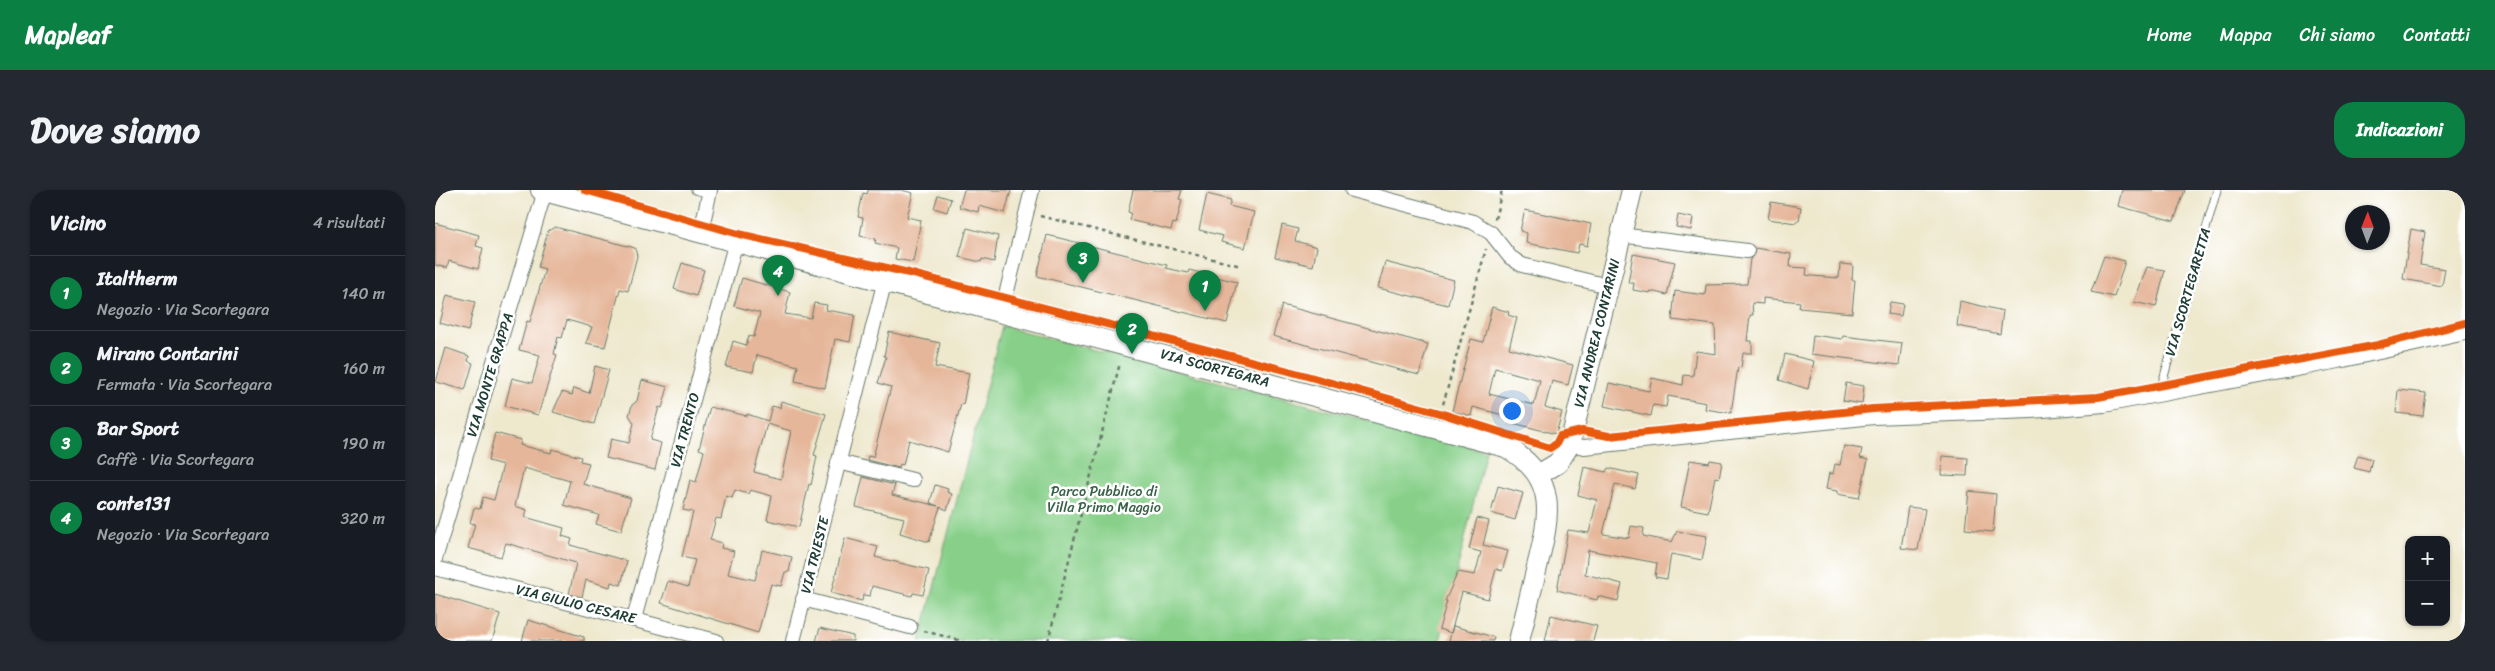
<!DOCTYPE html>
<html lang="it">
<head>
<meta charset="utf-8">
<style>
  :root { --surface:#171b24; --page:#242831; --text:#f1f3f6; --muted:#9ea1a6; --line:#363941; --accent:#0b8043 }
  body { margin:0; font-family:Sriracha,sans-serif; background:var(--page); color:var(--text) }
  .controls { position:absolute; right:15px; bottom:15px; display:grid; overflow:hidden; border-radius:10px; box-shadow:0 1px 4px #0004 }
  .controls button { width:45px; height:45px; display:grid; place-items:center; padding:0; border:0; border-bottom:1px solid var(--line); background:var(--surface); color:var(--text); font:25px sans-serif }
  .compass { position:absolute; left:1910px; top:15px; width:45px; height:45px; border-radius:50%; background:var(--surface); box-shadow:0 1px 4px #0004; rotate:1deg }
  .you { position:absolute; left:1076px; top:220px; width:18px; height:18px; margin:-12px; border:4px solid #fff; border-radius:50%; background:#1a73e8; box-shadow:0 0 0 8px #1a73e833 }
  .badge { display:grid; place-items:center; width:32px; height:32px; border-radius:50%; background:var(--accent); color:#fff; font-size:16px; font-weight:700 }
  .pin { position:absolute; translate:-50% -41px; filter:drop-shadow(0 1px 2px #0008) }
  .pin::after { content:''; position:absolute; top:26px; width:18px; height:15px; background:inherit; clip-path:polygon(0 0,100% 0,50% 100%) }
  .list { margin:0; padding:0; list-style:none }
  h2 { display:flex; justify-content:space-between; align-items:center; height:65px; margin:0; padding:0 20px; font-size:21px }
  h2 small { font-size:16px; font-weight:400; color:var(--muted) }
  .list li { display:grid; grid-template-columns:32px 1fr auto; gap:15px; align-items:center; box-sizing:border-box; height:75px; padding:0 20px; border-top:1px solid var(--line) }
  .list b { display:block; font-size:19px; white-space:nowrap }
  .list p { margin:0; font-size:16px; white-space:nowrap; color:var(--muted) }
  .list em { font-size:16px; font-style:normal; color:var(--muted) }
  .map { position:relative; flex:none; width:2030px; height:451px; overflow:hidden; border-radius:20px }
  header { display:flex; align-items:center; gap:30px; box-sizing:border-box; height:70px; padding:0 25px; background:var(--accent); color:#fff }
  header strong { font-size:24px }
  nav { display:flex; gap:28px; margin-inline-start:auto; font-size:18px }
  .intro { display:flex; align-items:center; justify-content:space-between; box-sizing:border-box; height:120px; padding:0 30px }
  h1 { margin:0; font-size:35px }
  .button { padding:12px 22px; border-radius:20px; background:var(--accent); color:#fff; font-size:18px; font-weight:700 }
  main { display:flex; gap:30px; padding:0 30px }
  aside { flex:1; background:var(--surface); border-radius:20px; box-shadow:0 1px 4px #0004 }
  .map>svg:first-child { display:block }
  .green { fill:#88d08a; stroke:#54865f }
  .building { fill:#e5b699; fill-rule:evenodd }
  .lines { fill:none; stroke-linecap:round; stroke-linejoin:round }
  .lane-casing { stroke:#67796a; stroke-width:9 }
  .street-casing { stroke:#67796a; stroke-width:16 }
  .secondary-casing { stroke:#67796a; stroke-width:22 }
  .path { stroke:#67796a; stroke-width:2.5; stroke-dasharray:4 4; stroke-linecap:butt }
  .lane { stroke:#fff; stroke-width:7 }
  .street { stroke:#fff; stroke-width:14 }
  .secondary { stroke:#fff; stroke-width:20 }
  .cycleway-casing { stroke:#fff; stroke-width:11 }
  .cycleway { stroke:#e8590c; stroke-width:8 }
  .labels { text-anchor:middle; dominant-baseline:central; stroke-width:5; stroke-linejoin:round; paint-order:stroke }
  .street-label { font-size:14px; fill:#1f3d34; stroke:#fff }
  .park-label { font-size:14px; fill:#39624a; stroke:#fff }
</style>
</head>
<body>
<header>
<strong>Mapleaf</strong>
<nav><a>Home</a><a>Mappa</a><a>Chi siamo</a><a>Contatti</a></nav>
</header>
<div class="intro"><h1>Dove siamo</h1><a class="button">Indicazioni</a></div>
<main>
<aside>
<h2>Vicino<small>4 risultati</small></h2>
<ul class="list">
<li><span class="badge">1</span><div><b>Italtherm</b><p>Negozio · Via Scortegara</p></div><em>140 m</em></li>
<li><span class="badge">2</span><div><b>Mirano Contarini</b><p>Fermata · Via Scortegara</p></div><em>160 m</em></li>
<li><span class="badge">3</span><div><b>Bar Sport</b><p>Caffè · Via Scortegara</p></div><em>190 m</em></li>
<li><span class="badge">4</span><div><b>conte131</b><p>Negozio · Via Scortegara</p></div><em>320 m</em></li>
</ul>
</aside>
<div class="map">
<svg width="2030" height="451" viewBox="0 0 2030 451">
  <rect width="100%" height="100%" fill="#fff"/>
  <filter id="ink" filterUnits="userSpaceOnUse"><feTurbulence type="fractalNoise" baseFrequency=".02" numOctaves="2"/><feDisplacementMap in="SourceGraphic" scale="10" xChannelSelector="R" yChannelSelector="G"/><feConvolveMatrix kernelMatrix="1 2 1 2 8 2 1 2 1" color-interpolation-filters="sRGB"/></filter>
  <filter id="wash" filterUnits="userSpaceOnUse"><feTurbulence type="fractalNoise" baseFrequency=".0096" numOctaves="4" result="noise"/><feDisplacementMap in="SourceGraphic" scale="20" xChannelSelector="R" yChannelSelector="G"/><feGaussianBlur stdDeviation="1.12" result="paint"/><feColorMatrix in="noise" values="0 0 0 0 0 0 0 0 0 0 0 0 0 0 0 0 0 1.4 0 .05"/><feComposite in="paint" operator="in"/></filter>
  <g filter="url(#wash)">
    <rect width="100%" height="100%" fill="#eee8cd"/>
    <path class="green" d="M567,136L1051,261L1005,451H485Z"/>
    <g id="blocks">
      <path class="building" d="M433,0H466L478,3L472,27L486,30L478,72L460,69L462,58L440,53L441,49L425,46L428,28L423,27L428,3L432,4Z
        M529,0H576L570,23L544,16L543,22L524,17Z
        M698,0H747L744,9L747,10L741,34L738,33L736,40L694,30L696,23L693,22Z
        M1687,0H1750L1739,31L1683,16Z
        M772,4L796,10L794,16L819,22L810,58L786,52L788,46L764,40Z
        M503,5L516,9L512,22L499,18Z
        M1336,12L1366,17L1364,31H1361V33L1333,29Z
        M1090,20L1156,34L1152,56L1144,54L1142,63L1091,53L1092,43L1085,41Z
        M1243,25L1258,28L1256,40L1241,37Z
        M0,33L44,45L41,56L48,58L43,79L14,71L12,78L0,75Z
        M847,35L863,39L860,51L882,57L878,76L840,67Z
        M120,37L200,58L202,66L193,101L185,99L170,157L151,153L157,137L132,130L127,148L123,147L119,164L122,165L103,225L70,216L77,188L97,193L105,165L84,160L92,131L95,132L110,79L103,77L113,41Z
        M532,38L563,46L559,72L547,69L546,72L524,67Z
        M1976,39L1990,42L1985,75L2010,79L2007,96L1968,89Z
        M612,45L732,75L731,78L753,83L754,80L802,92L792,133L602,86Z
        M1320,58L1356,64L1355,77L1372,78L1371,85L1377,86L1404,88L1405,74L1418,75L1417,90H1420L1417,123L1364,118L1365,112L1328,108V114L1317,113L1318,125H1315L1312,151H1317V163H1308L1306,178L1303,177L1296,223L1270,219L1271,213L1233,206L1231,217L1218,215L1216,226L1169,216L1174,193L1214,201L1217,188L1248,195L1249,185L1258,186L1261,161L1281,164L1280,135L1237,130L1240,101L1270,105L1271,95L1312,94L1315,69L1319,66Z
        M1198,64L1240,72L1232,105L1215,101V103L1198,100L1199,93H1193Z
        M1669,66L1690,71L1679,107L1656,102Z
        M950,72L1019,90L1013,115L943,98Z
        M247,73L269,80L261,106L239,99Z
        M1712,77L1730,80L1721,117L1699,112Z
        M307,88L355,102L350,124L376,128L379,113L392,115L391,120L420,125L415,152L400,149L390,198L360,191L363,176L322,165L318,182L291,177L298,151L311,155L314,146L319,147L325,123L299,116Z
        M12,105L40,112L33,141L5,133Z
        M1525,111L1568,121L1565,144L1522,136Z
        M1455,112L1468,114L1466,126L1453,124Z
        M847,115L993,154L984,185L838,146Z
        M1057,117L1074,122L1073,125L1082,128L1074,158L1138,175L1133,195L1117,191L1110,217L1127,222L1121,244L1070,231L1072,226L1038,217L1036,226L1017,221L1036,149L1048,152ZM1060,178L1105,190L1099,215L1054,204Z
        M454,142L505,153L500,177L534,183L528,215L526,214L513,262L474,250L468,275L465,274L464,278L432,270L433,266L438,267L456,197L443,193L451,167L449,166Z
        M1378,145L1407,149L1408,146L1467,153L1464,175L1376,164Z
        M11,158L34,166L33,171L38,173L30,200L1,192Z
        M1350,164L1379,171L1373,199L1344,190Z
        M160,176L174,180L159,234L118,222L127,202L137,205L139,198L154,203Z
        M207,190L233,197L227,218L224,217L215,250L226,253L220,280L171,268L176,249L194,253L199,233L194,225L197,215L202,211Z
        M1411,193L1429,196L1427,214L1408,211Z
        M1963,200L1991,203L1988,226L1961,223Z
        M346,211L391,224L379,265L382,266L376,295L374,294L364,337L332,330L337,306L315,300L313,304L300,300L297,308L291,306L286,329L281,328L275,350L287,353L286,358L299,361L293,384L320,390L327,360L357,367L354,382H350L346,396L336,394L323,443L226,413L233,391L253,397L260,370L247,367L258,322L248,320L255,290L261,292L269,261L264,259L275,217L312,226V224L333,231L337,216L345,218ZM332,234L356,241L346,289L319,282Z
        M60,243L86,250L85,255L116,263L117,259L146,267L145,271L154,273L148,294L196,308L186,341L161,334L164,325L129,315L135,291L89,278L80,316L92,320L90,327L129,338L127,346L137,349L135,355L192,371L186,395L176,392L175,397L151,390L147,407L134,404L141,373L71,353L66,367L33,358L40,334L35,333L39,318L45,319L48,307L59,310L68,275L53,271Z
        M1409,256L1427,259L1425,268L1433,270L1424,308L1402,304V301L1391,299L1394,283L1398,284L1400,274L1405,275Z
        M1923,265L1937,269L1934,282L1919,278Z
        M1507,266L1533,268L1532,286L1506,285Z
        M1255,270L1274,273L1275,270L1287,272L1284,288L1280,287L1273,322L1246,317Z
        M1149,277L1171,282L1173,278L1204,285L1200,299L1180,294L1168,344L1194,348L1196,336L1209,338L1208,346L1237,352L1242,341L1272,346L1267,370L1236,364L1232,389L1220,387L1222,373L1153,360L1150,384L1187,394L1183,411L1163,406L1162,410L1122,400L1133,340L1154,343L1162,310L1143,305Z
        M428,287L460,295L457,305L503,316L495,313L500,295L513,299L512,302L517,304L512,320L505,317L494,352L465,343L469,328L421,317Z
        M1063,296L1088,303L1080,330L1056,323Z
        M1534,301L1561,304L1558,342L1530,339Z
        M1473,317L1490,319L1483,360L1466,358Z
        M1042,328L1054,331L1048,355L1073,361L1067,381L1061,379L1053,409L1027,402L1016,443L1004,439L1012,411H1010L1023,382L1040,385L1046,362L1034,359Z
        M410,348L443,357L440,367L494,380L488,405L478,403L477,406L437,396L435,406L428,405L427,411L396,403Z
        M0,404L65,424L57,451H0Z
        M1116,425L1162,436L1158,451H1110Z
        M93,430L149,447V451H87Z
        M1018,436L1059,447L1058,451H1014Z
        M385,438L418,446V451H381Z"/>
    </g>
  </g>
  <g filter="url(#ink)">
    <use href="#blocks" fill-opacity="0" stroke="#67796a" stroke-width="1"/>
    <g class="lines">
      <defs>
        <path id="lane" d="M260,0L275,4
          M1724,204L1782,0"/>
        <path id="street" d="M917,0L1038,32L1056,43L1075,67L1087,75L1173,96
          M266,42L275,0
          M1185,45L1312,61
          M567,121L597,0
          M1135,254L1149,257L1439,227L1596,221L1669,215L1904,171L2030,143
          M403,272L478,290
          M0,369L110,1
          M0,378L281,451
          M368,409L475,437
          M199,429L301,51
          M358,451L450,90"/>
        <path id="secondary" d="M106,0L1071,257C1124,288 1115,325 1102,377C1096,401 1090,426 1084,451
          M1103,285L1123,273L1135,254L1197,0"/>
      </defs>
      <use href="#lane" class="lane-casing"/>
      <use href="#street" class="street-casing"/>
      <use href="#secondary" class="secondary-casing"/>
      <path class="path" d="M605,26L806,76
        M1060,29L1067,0
        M1006,222L1051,59
        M489,441L528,451
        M613,451L685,173"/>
      <use href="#lane" class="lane"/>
      <use href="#street" class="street"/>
      <use href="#secondary" class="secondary"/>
      <defs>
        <path id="cycleway" d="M150,0L304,44L474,83L850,180L1005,223L1115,258L1121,254L1125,246L1147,241L1174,246L1438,219L1663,207L1943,155L2030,133"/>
      </defs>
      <use href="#cycleway" class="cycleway-casing"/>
      <use href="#cycleway" class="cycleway"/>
    </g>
  </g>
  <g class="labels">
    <g class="street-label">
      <text transform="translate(1753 102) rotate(-74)">VIA SCORTEGARETTA</text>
      <text transform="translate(1162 143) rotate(-76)">VIA ANDREA CONTARINI</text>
      <text transform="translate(780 178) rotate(15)">VIA SCORTEGARA</text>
      <text transform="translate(55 185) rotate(-73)">VIA MONTE GRAPPA</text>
      <text transform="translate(250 240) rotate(-75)">VIA TRENTO</text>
      <text transform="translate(380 365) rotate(-76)">VIA TRIESTE</text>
      <text transform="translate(141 414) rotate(14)">VIA GIULIO CESARE</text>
    </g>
    <g class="park-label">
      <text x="669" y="301">Parco Pubblico di<tspan x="669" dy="16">Villa Primo Maggio</tspan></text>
    </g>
  </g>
</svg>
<div class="controls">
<button>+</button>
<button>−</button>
</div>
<svg class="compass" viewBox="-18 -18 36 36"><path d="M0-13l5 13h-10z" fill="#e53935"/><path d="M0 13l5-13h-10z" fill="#9ea1a6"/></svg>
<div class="you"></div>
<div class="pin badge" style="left:770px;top:121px">1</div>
<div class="pin badge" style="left:697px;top:164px">2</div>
<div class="pin badge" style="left:648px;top:93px">3</div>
<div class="pin badge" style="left:343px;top:106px">4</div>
</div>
</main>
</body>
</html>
